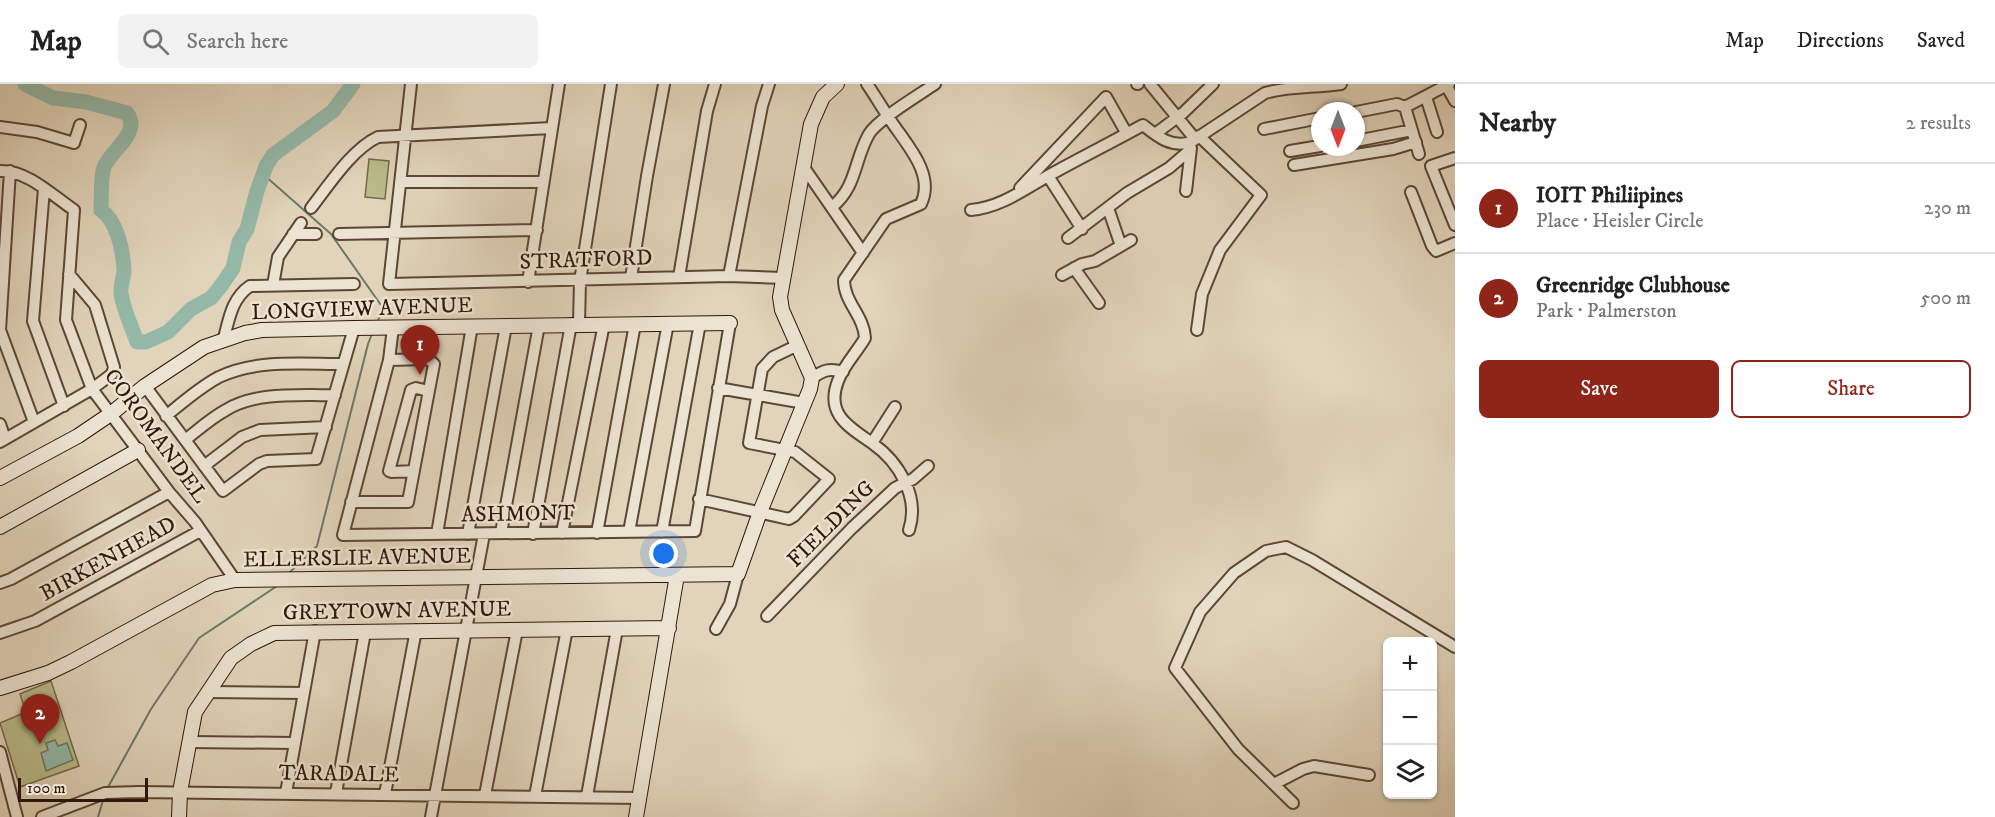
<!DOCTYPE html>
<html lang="en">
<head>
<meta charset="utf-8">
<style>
  :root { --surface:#fff; --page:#f2f2f2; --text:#222; --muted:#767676; --line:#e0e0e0; --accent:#8f2418 }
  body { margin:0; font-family:"IM FELL DW Pica",serif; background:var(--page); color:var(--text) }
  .controls { position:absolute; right:18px; bottom:18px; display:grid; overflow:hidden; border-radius:9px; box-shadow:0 2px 4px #0004 }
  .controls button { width:54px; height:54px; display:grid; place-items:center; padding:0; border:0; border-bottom:2px solid var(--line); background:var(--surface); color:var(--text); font:30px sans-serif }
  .compass { position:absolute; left:1311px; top:18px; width:54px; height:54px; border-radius:50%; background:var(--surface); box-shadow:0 2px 4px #0004; rotate:180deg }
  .scale { position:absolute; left:18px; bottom:15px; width:130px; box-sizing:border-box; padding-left:6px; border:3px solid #30180a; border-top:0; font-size:16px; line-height:21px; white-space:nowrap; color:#30180a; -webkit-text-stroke:4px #ece3d2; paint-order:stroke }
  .you { position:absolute; left:664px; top:470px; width:21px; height:21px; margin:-15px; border:4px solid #fff; border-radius:50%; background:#1a73e8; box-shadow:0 0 0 9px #1a73e833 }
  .badge { display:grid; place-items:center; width:39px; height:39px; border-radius:50%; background:var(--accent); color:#fff; font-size:20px; font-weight:700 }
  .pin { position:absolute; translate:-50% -50px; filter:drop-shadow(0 2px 3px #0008) }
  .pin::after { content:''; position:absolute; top:32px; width:21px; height:18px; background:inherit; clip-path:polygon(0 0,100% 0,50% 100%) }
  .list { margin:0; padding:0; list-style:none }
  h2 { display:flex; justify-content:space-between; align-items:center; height:78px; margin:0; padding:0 24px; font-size:26px }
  h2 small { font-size:20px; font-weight:400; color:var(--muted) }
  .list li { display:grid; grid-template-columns:39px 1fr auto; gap:18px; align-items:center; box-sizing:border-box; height:90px; padding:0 24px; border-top:2px solid var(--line) }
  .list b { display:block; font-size:22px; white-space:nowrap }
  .list p { margin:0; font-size:20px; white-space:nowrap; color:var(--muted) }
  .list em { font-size:20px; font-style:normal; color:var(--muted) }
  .actions { display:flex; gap:12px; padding:18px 24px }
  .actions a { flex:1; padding:14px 0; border:2px solid var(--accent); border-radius:9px; text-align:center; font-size:21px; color:var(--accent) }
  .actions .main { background:var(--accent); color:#fff }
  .icon { flex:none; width:33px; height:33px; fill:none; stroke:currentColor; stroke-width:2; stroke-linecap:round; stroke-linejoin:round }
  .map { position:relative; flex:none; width:1455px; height:733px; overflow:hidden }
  header { display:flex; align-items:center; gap:36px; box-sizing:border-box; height:84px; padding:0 30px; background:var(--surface); border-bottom:2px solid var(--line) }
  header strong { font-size:28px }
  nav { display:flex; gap:33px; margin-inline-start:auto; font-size:21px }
  .search { width:420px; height:54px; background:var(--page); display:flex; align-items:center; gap:15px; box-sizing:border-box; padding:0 21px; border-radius:9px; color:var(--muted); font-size:22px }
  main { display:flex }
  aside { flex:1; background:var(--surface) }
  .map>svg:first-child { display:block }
  .green { fill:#babb8a; stroke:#756a4a; stroke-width:1.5 }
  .water { fill:#95b9a9; stroke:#6d7969; stroke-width:1.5 }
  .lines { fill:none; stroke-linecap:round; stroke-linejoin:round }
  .stream { stroke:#6d7969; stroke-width:2 }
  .river { stroke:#95b9a9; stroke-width:15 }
  .street-casing { stroke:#5c4736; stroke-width:14 }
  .secondary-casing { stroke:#30180a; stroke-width:16 }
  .street { stroke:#ece3d2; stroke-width:10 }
  .secondary { stroke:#ece3d2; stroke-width:14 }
  .labels { text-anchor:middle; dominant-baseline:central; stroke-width:5; stroke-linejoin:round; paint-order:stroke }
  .street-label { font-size:22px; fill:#30180a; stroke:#ece3d2 }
</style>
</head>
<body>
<header>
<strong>Map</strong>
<div class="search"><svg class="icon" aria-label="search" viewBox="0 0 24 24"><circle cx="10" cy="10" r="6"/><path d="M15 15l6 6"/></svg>Search here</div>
<nav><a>Map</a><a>Directions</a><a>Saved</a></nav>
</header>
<main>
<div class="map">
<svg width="1455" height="733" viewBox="0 0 1455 733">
  <rect width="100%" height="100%" fill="#e1d4ba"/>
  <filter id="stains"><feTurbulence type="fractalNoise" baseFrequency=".00333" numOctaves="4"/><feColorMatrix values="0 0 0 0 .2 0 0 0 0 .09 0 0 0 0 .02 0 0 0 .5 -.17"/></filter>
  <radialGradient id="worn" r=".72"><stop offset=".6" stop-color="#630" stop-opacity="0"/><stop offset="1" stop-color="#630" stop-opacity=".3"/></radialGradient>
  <path class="green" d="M369,75L389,77L385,115L365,113Z
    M51,597L79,682L20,703L0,639L26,628L20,610Z"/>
  <path class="water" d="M55,656L58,662L67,659L73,676L46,687L41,669L48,666L46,659Z"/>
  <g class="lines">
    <path class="stream" d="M264,91L331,150L383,224L377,239
      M289,489L317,462L368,260L372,250
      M107,705L151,625L199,554L277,502
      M98,733L104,713"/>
    <path class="river" d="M25,0L53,14L86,18L127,29C142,49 110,67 104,83C100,95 102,112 101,126C117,137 123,166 124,186C124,193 120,201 121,209C123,225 132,243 137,258H146L168,248L191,225L211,214L221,202L233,184L239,158L247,145L257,107L266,82L273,71L333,27L353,0"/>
    <defs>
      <path id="street" d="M411,0L389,200L729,192L784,194
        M867,0C876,13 884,27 893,40C908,62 935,91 921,120L886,135L844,196C844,218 864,232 865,254C857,268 844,281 838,297C825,330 849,343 872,359C899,378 920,413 909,446
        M1137,0H1138
        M1150,0L1195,55
        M1446,1L1455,17
        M1426,13L1437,48
        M1405,23L1419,70
        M1356,28L1397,20L1405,23L1449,0
        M0,43L37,48L74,59L80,41
        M1264,45L1320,34
        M1155,50L1183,29L1213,0
        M1356,57L1412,46
        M1290,67L1320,62
        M1455,74L1431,82L1455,141
        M1294,81L1393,65L1416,58
        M803,82L863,169
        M0,87C27,86 52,111 74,126L66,236L92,305L169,408L195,438L235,496
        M10,87L0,246L34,338
        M1048,92L1082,145
        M400,98H543
        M1020,104L1106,13L1127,50
        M44,105L33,237L64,322
        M1186,107L1191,64
        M1411,108L1432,162L1436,167L1455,159
        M832,123C857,103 854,76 869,50C878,35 919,11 935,0
        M311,124C329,101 352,65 378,53L551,44
        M1108,124L1121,162
        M971,126C1003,123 1027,103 1055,88C1084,72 1114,57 1143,41C1158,53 1171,64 1191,58L1265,9C1289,2 1316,4 1341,0
        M293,150H316
        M339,150L537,146
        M1068,154L1127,109L1169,84L1190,66
        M1074,184L1099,219
        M1062,191L1082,180L1095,177L1131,156
        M729,192L762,22L769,0
        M679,193L707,27L715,0
        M631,194L647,92L664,0
        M528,198L559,0
        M273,201L278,173L301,139
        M579,240L580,197L611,0
        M393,244L389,276L343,451L695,447L730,239
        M1197,246L1202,210L1220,166L1261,111L1199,52
        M224,254C229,235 232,214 250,202L354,200
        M812,294C824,286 829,284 843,288
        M145,302L223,407L259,380L267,377L316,375L354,244
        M718,304L804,319
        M166,332C183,318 200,303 219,293C257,275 302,280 343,280
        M0,340L5,355
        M185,356C198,346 211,334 226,326C257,307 300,312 335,311
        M0,358L92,305L112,290L114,283L95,221L69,190
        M872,359L895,323
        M204,382L242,353L260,346L326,343
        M414,387L392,388L389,387L411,306L416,304L429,307
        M699,415L789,435L794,432L829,395L795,368L749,359L762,285L773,273L798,261
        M351,418H408L434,280L428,275L389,276
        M629,448L668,239
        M662,448L700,239
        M501,449L539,241
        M562,449L604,240
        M597,449L635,240
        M437,450L472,242
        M468,450L506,242
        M533,450L571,240
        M0,499L11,495L169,408
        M767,532L852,444L895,404L913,395L928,382
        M716,545L730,520L738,490
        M0,549L35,537L200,447
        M209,608L304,609
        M189,658L295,659
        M0,668L17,733
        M1274,700L1303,685L1314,682L1369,691
        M286,709L315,547
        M336,709L365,548
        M385,710L416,546
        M485,711L517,546
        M535,712L567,545
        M587,712L617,545
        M1293,719L1238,665L1175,584L1200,528L1234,489L1266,467L1286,463L1312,476L1455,563
        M42,733L105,709L139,708L640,714
        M431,733L484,450"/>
      <path id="secondary" d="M0,394L78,352L112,329L145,302L204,263L245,249L262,246L354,244L730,239
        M0,443L138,366
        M0,604L48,589L71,578L212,501L235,496L738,490L760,428L810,305L812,294L782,226L780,213L811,40L823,13L837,0
        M179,733L180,708L195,628L231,574L251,560L274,549L669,544
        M636,733L677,491"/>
    </defs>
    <use href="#street" class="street-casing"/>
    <use href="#secondary" class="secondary-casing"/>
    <use href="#street" class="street"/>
    <use href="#secondary" class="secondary"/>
  </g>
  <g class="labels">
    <g class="street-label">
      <text transform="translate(586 176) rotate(-2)">STRATFORD</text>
      <text transform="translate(362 225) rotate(-2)">LONGVIEW AVENUE</text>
      <text transform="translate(156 352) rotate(54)">COROMANDEL</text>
      <text transform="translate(518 430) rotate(-1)">ASHMONT</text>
      <text transform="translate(831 440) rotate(-45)">FIELDING</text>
      <text transform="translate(357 474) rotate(-1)">ELLERSLIE AVENUE</text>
      <text transform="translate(108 475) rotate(-29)">BIRKENHEAD</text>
      <text transform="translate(397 527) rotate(-1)">GREYTOWN AVENUE</text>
      <text transform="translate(339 690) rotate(1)">TARADALE</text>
    </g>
  </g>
  <rect width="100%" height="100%" filter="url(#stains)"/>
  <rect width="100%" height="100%" fill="url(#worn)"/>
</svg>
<div class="controls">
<button>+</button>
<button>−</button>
<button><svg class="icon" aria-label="layers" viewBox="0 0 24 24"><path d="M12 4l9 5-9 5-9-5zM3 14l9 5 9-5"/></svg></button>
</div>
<svg class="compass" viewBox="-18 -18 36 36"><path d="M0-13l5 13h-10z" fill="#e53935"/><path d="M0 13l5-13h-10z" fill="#767676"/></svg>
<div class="scale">100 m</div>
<div class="you"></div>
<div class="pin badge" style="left:420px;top:291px">1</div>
<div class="pin badge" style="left:40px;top:660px">2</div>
</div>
<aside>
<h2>Nearby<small>2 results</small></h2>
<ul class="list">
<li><span class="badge">1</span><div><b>IOIT Philiipines</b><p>Place · Heisler Circle</p></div><em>230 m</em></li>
<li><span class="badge">2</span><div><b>Greenridge Clubhouse</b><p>Park · Palmerston</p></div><em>500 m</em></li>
</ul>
<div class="actions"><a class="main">Save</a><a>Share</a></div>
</aside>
</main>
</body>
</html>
